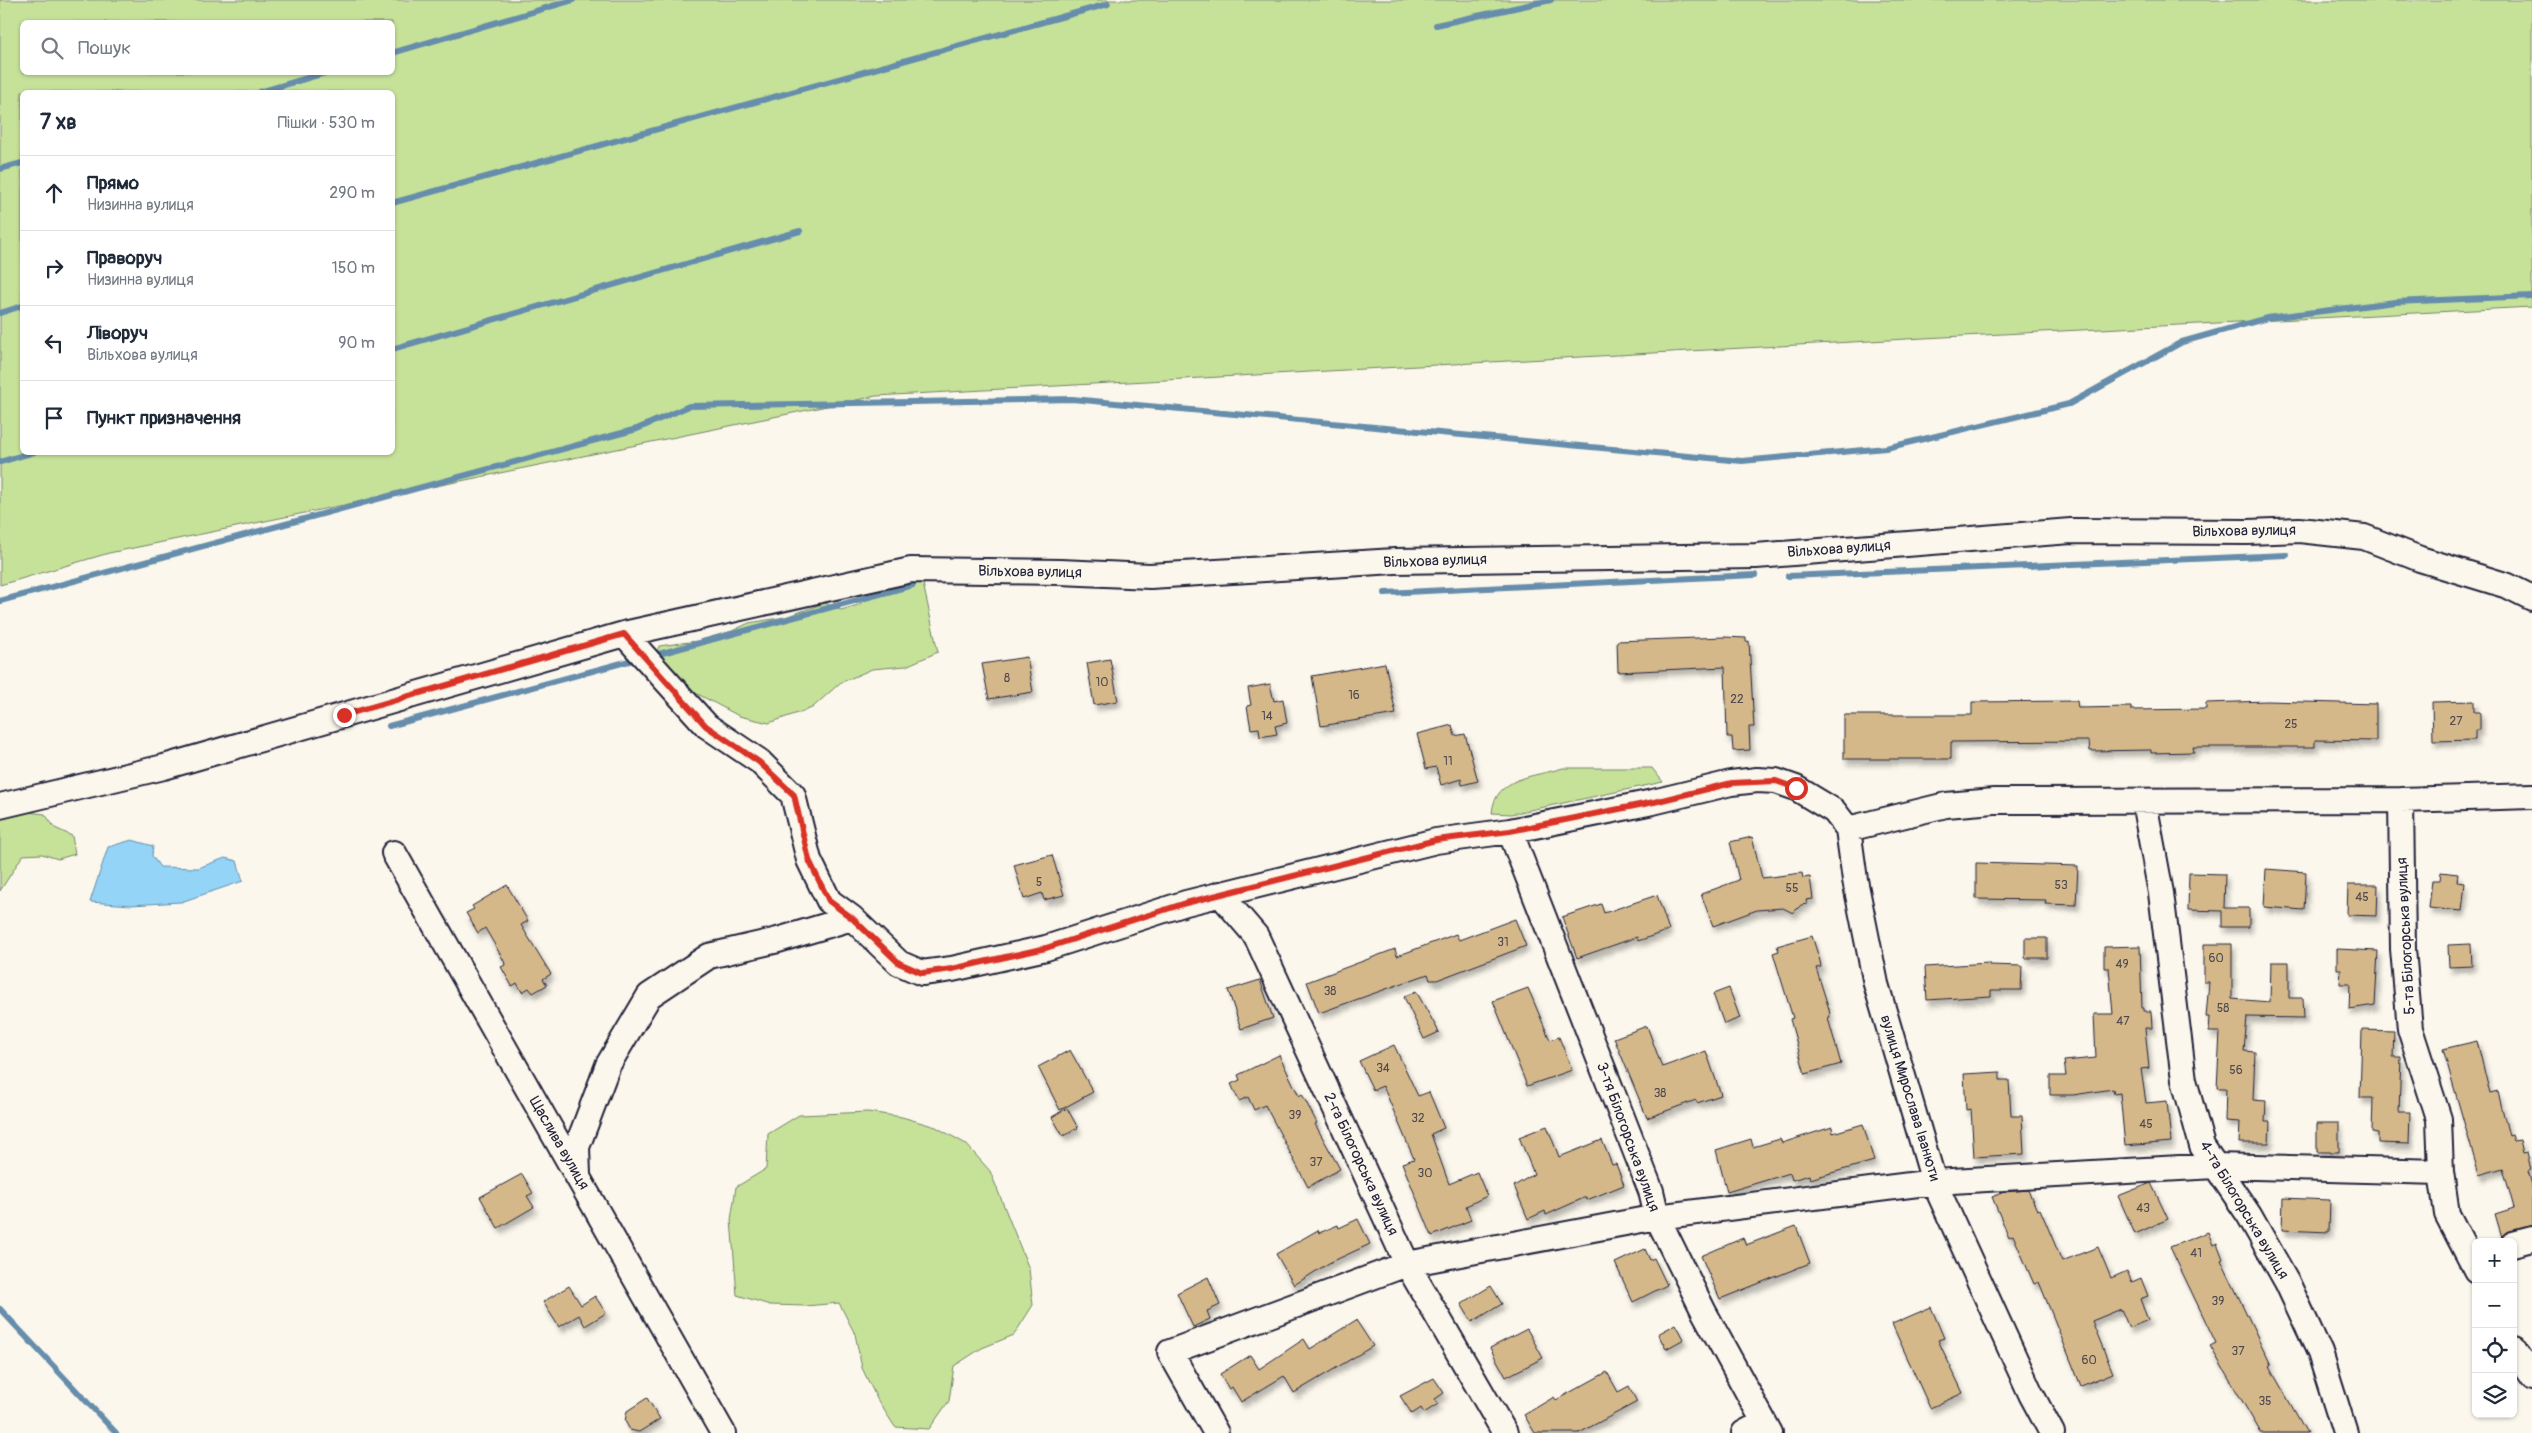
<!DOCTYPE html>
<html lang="uk">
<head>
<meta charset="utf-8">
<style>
  :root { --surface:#fff; --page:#f6f6f7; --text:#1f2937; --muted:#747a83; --line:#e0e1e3 }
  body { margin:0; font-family:Pangolin,sans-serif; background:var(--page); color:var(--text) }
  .controls { position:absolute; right:15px; bottom:15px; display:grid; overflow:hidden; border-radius:8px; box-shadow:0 1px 4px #0004 }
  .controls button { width:45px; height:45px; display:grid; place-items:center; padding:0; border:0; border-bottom:1px solid var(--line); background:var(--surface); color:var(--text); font:25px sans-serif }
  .stop { position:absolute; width:15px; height:15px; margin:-11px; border:4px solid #d93025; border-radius:50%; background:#fff }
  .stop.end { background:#d93025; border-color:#fff; box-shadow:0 1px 5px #0008 }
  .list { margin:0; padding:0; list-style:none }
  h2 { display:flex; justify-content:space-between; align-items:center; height:65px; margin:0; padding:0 20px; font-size:21px }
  h2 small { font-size:16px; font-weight:400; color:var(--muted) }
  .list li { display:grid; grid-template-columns:32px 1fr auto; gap:15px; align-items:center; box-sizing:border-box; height:75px; padding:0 20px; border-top:1px solid var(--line) }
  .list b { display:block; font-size:19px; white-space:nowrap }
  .list p { margin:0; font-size:16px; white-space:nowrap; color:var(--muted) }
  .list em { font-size:16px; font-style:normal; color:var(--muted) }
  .icon { flex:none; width:28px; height:28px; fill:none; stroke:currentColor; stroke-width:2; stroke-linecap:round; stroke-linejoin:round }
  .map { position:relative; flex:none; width:2532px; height:1433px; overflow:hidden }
  .search { position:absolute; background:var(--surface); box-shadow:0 1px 4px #0004; left:20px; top:20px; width:375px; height:55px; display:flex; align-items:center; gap:12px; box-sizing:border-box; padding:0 18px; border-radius:8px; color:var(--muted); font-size:19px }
  .panel { position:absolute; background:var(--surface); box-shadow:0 1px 4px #0004; left:20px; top:90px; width:375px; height:365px; border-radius:8px }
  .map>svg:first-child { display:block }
  .green { fill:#c6e299; stroke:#74826a; fill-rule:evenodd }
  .water { fill:#94d4f6; stroke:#668dab }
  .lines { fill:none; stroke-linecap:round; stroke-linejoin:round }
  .stream { stroke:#668dab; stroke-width:6 }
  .building { fill:#d5b889; stroke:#22223b; filter:url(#shadow) }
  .minor-casing { stroke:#22223b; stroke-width:28 }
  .minor { stroke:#fbf7ec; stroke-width:24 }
  .route { stroke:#d93025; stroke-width:6 }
  .labels { text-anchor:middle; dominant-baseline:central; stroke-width:4; stroke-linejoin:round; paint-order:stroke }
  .number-label { font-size:12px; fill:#4f484e }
  .street-label { font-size:15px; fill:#22223b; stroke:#fbf7ec }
</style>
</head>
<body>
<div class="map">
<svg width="2532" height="1433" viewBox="0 0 2532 1433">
  <defs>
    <filter id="shadow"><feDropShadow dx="3" dy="5.5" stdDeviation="2.5" flood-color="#0004"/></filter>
  </defs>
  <rect width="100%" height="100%" fill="#fbf7ec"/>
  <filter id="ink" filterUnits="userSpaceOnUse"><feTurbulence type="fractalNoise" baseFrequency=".02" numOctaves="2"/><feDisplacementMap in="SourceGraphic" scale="10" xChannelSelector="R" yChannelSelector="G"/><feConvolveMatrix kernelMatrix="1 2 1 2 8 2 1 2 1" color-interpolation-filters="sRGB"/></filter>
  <g filter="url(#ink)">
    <path class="green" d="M0,0H2532V307L1924,338L876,396L109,553L0,585ZM22,22H392V72H22ZM22,92H392V452H22Z
      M922,579L938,652L906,666L872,669L840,683L812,708L769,723L739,716L673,681L656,655L659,646L697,641L732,631L749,623L785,617L825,603L841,610L858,605L872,596Z
      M1563,768H1652L1663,782L1511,814L1492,813C1495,776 1535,777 1563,768Z
      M27,812L45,814L55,828L72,836L75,854L58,859L42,854L23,855L0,891V814Z
      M868,1112L902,1117L936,1127L966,1144L990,1171L1029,1269L1033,1305L1014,1335L982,1348L954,1366L949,1401L929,1429L895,1427L877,1399L862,1368L855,1334L839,1303L805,1306L770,1305L737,1295L731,1220L736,1187L766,1169L768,1134L799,1115Z"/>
    <path class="water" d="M132,840L153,846L152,856L160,867L198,868L225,858L237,861L243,881L181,902L131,905L90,902L108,847Z"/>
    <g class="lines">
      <path class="stream" d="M1436,25L1551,0
        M392,53L573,0
        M260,92L328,72
        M0,169L22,163
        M392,203L1108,4
        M0,313L22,306
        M392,349L800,231
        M0,462L34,452
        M1788,576L2287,555
        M1385,593L1755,575
        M0,601L637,429L689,406L1072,399L1742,461L1886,448L2069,404L2182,342L2267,318L2395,302L2532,296
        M655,655L913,585
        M389,726L633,660
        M0,1309L116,1433"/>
    </g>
    <path class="building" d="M1724,637L1746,638V642L1749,641L1754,727H1749L1750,750L1733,751L1732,737H1727L1725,667L1618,672L1617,641Z
      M1027,657L1033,692L989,699L982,664Z
      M1110,659L1118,701L1094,705L1087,663Z
      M1385,663L1396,714L1321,726L1312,676Z
      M1270,684L1274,701L1283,699L1287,723L1275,726L1277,734L1260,737L1259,728L1251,729L1247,706L1251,705L1248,688Z
      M2077,701L2078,708L2131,707V710L2206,709V703L2267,701L2376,704V741L2315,740V747H2193L2194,752L2151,753V750L2090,751L2089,741L1951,742V759H1844V715H1972V702Z
      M2474,701V712H2480V730H2475V740L2433,741L2432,702Z
      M1452,725L1455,736L1465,734L1478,781L1462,785L1461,779L1441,785L1436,767L1426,769L1417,734Z
      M1752,837L1762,878L1802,873L1803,878L1810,877L1813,899L1806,900L1807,904L1801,905L1793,913L1783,908L1757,910L1713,926L1701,894L1739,880L1730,842Z
      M1052,855L1064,895L1044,900L1042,893L1024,899L1014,865Z
      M1976,863L2078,866L2076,905L2045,904L2046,900L1976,899Z
      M2266,869L2306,872L2304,910L2264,907Z
      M2441,872L2458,874L2457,882L2465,883L2462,911L2429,908L2432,880H2440Z
      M2189,873L2225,874L2224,908H2249V927H2222V911L2188,910Z
      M507,885L528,921L521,925L551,974L543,979L547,985L533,993L529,988L522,992L517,983L512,986L501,967L505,965L504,961L485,928L478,933L466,913L474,909L472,906Z
      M2348,885H2378L2377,916L2347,915Z
      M1657,895L1669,930L1638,941L1637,937L1577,958L1562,917L1601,904L1604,913Z
      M1515,919L1526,946L1437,980H1430L1428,974L1319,1013L1307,982L1395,949L1397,956L1456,934L1459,940Z
      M1812,936L1820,961L1821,967L1816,968L1829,1009L1830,1017L1828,1018L1841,1064L1805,1074L1790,1019L1793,1018L1773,953L1779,951L1777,946Z
      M2025,938H2047V958H2025Z
      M2204,944H2232V999L2270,1002L2271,962H2289V998H2303L2304,1018L2247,1017L2244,1051L2255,1052L2253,1100L2266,1101L2265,1122H2270L2269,1143H2239L2240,1122L2225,1121L2226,1088H2217L2220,1032H2209L2210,1017H2206L2209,982H2204Z
      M2471,944L2472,966L2449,967L2448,945Z
      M2140,946L2142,1008H2144V1011H2151L2152,1028H2145L2149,1068L2141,1069L2146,1103L2167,1101L2171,1142L2125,1146L2120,1093L2114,1094L2113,1089L2073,1095H2050V1076H2066L2064,1061L2096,1058L2094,1014H2113L2109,968H2104V947Z
      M2337,949L2378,951L2375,1005L2349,1009L2350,984H2340L2341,969H2337Z
      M1989,963V965L2022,966L2021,990H1991V996L1927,1000L1925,967Z
      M1260,980L1273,1018L1241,1029L1228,990Z
      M1528,988L1550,1040L1559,1037L1572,1070L1527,1086L1493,1001Z
      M1729,988L1740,1018L1724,1024L1713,994Z
      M1416,991L1439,1032L1424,1039L1404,997Z
      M1647,1026L1662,1067L1706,1051L1721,1095L1697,1103L1696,1100L1647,1118L1614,1038Z
      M2362,1030L2394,1031L2393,1057H2401L2399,1112H2410L2409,1144L2378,1143V1133L2372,1132L2373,1098H2360Z
      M2477,1041L2490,1094L2498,1092L2509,1136L2512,1135L2514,1141L2520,1140L2523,1153L2527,1152L2531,1170L2528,1171L2532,1185V1226L2510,1231L2502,1237L2495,1214L2514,1208L2503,1168L2479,1175L2443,1049Z
      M1394,1045L1418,1096L1429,1092L1444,1128L1431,1134L1449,1184L1477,1172L1487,1196L1466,1206L1471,1220L1432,1236L1402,1163L1414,1159L1383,1086L1373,1090L1359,1061Z
      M1070,1050L1093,1092L1060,1110L1038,1067Z
      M1279,1055L1299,1096L1302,1094L1317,1123L1315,1124L1340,1169L1308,1187L1265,1105L1254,1110L1248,1097L1239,1101L1231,1084L1240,1080L1238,1075Z
      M2000,1072V1080H2009L2011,1116H2022L2024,1154L1974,1157L1971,1109L1966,1110L1964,1074Z
      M1067,1108L1078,1128L1063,1136L1052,1117Z
      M2317,1123H2339V1152H2317Z
      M1863,1124L1874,1161L1810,1179L1809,1175L1792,1180L1790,1173L1727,1192L1716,1150L1751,1139L1753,1147L1780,1139L1782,1143L1832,1127L1833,1133Z
      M1547,1126L1559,1157L1602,1140L1612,1165L1616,1164L1624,1185L1587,1200L1586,1197L1546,1215L1545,1211L1528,1219L1514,1186L1534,1174L1519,1137Z
      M522,1174L533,1193L527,1196L534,1207L498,1228L480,1197Z
      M2151,1183L2168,1219L2135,1234L2118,1196Z
      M2028,1190L2037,1210L2040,1209L2062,1261L2098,1247L2111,1278L2127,1271L2132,1282L2141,1278L2148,1296L2140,1299L2148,1320L2129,1328L2121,1309L2092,1321L2113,1373L2081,1386L2039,1282L2034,1284L2013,1235L2009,1237L1992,1197L2004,1192Z
      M2283,1198L2330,1200L2329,1232L2282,1230Z
      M1358,1219L1370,1244L1329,1263L1294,1285L1276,1254L1318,1230L1319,1233L1338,1225L1339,1228Z
      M1796,1226L1810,1263L1720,1299L1701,1256L1743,1238L1746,1245Z
      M2208,1232L2213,1245L2217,1243L2223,1259L2221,1260L2271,1365L2269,1366L2307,1433H2261L2210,1346L2216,1343L2170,1247Z
      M1645,1249L1650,1260L1654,1258L1667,1285L1633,1302L1615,1263Z
      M1208,1277L1220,1305L1207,1311L1210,1319L1193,1327L1177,1293Z
      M569,1286L581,1305L595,1296L606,1313L585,1326L579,1315L559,1327L543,1302Z
      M1491,1286L1502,1304L1472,1322L1461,1304Z
      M1931,1307L1944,1338L1938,1340L1963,1393L1930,1408L1892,1324Z
      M1356,1320L1373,1346L1294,1393L1284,1376L1241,1402L1232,1387L1229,1389L1220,1374L1250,1355L1259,1369L1304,1339L1310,1349Z
      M1676,1324L1684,1339L1666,1349L1658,1334Z
      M1527,1329L1543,1358L1506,1377L1490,1348Z
      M1607,1372L1618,1392L1629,1386L1637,1402L1579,1433H1535L1524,1415L1554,1397L1556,1400Z
      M1434,1378L1444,1393L1435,1399L1438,1404L1424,1413L1421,1408L1412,1414L1400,1396Z
      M647,1398L660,1419L639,1432L630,1430L625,1421L627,1411Z"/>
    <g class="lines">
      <defs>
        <path id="minor" d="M624,634L707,726L759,761L793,795L809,860L829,901L852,918L899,963L922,973L952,969L1046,948L1186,903L1436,841L1510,831L1653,802L1731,783L1757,780L1776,781L1796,788L1834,811L1848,829L1855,880L1876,984L1934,1182L2031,1394L2052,1433
          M2401,800L2403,949L2410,1029L2439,1119L2441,1172L2447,1214L2476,1270
          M2144,802L2161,893L2184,1080L2202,1146L2249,1215L2287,1282L2320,1353L2345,1433
          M0,806L164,767L624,634L911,570L1060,572L1150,576L1395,561L1756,556L2071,531L2248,532L2299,530L2364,537L2420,559L2508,586L2532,598
          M1848,829L1946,805L1994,801L2401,800L2532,796
          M1510,831L1651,1191L1657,1217L1704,1312L1770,1433
          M394,853L723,1433
          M1220,894L1256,936L1407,1264L1505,1433
          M578,1175L577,1147L608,1065L649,996L709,956L778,940L852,918
          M2513,1244L2532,1239
          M2513,1348L2532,1376
          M1216,1433L1170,1352L1407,1264L1657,1217L1934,1182L2215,1166L2441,1172
          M1744,1433L1764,1422"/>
      </defs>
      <use href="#minor" class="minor-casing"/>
      <use href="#minor" class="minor"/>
    </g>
  </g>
  <g class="lines" filter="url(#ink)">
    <path class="route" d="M344,715L624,634L706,726L759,762L794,795L809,860L829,901L852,918L899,963L922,973L952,969L1046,948L1186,903L1436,840L1510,831L1654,802L1732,783L1776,781L1796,788"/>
  </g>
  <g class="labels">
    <g class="number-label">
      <text x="1007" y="678">8</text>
      <text x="1102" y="682">10</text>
      <text x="1354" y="695">16</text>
      <text x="1737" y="699">22</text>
      <text x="1267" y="716">14</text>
      <text x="2456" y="721">27</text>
      <text x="2291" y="724">25</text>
      <text x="1448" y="761">11</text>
      <text x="1039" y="882">5</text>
      <text x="2061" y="885">53</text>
      <text x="1792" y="888">55</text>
      <text x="2362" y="897">45</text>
      <text x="1503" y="942">31</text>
      <text x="2216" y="958">60</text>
      <text x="2122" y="964">49</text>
      <text x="1330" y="991">38</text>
      <text x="2223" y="1008">58</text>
      <text x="2123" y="1021">47</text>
      <text x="1383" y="1068">34</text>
      <text x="2236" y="1070">56</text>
      <text x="1660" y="1093">38</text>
      <text x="1295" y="1115">39</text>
      <text x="1418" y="1118">32</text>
      <text x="2146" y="1124">45</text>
      <text x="1316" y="1162">37</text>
      <text x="1425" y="1173">30</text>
      <text x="2143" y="1208">43</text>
      <text x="2196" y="1253">41</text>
      <text x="2218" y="1301">39</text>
      <text x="2238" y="1351">37</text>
      <text x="2089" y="1360">60</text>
      <text x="2265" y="1401">35</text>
    </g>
    <g class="street-label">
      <text transform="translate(2244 531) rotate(-1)">Вільхова вулиця</text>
      <text transform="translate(1839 549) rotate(-4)">Вільхова вулиця</text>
      <text transform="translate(1435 561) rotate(-2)">Вільхова вулиця</text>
      <text transform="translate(1030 572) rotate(1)">Вільхова вулиця</text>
      <text transform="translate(2406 936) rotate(-93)">5-та Білогорська вулиця</text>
      <text transform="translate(1910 1098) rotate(73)">вулиця Мирослава Іванюти</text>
      <text transform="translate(1628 1137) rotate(70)">3-тя Білогорська вулиця</text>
      <text transform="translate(559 1143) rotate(60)">Щаслива вулиця</text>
      <text transform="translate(1361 1164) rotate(65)">2-га Білогорська вулиця</text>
      <text transform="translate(2244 1210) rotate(59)">4-та Білогорська вулиця</text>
    </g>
  </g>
</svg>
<div class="controls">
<button>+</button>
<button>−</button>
<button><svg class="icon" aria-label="locate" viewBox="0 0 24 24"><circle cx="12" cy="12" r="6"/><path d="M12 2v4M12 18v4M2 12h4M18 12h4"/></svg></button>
<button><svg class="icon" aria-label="layers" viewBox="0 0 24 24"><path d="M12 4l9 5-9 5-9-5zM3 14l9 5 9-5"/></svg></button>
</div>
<div class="stop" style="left:1796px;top:788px"></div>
<div class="stop end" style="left:344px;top:715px"></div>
<div class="search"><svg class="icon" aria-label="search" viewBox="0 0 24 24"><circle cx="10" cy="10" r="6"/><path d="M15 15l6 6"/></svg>Пошук</div>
<section class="panel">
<h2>7 хв<small>Пішки · 530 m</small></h2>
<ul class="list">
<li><svg class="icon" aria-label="ahead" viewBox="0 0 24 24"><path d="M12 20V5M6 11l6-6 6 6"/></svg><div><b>Прямо</b><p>Низинна вулиця</p></div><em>290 m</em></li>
<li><svg class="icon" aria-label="right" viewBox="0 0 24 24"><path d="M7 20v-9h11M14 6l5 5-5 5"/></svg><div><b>Праворуч</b><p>Низинна вулиця</p></div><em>150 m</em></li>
<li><svg class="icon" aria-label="left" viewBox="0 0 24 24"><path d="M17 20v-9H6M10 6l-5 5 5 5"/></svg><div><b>Ліворуч</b><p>Вільхова вулиця</p></div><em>90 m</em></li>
<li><svg class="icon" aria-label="arrive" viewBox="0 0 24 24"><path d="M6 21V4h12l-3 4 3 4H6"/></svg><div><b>Пункт призначення</b></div></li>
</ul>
</section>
</div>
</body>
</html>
